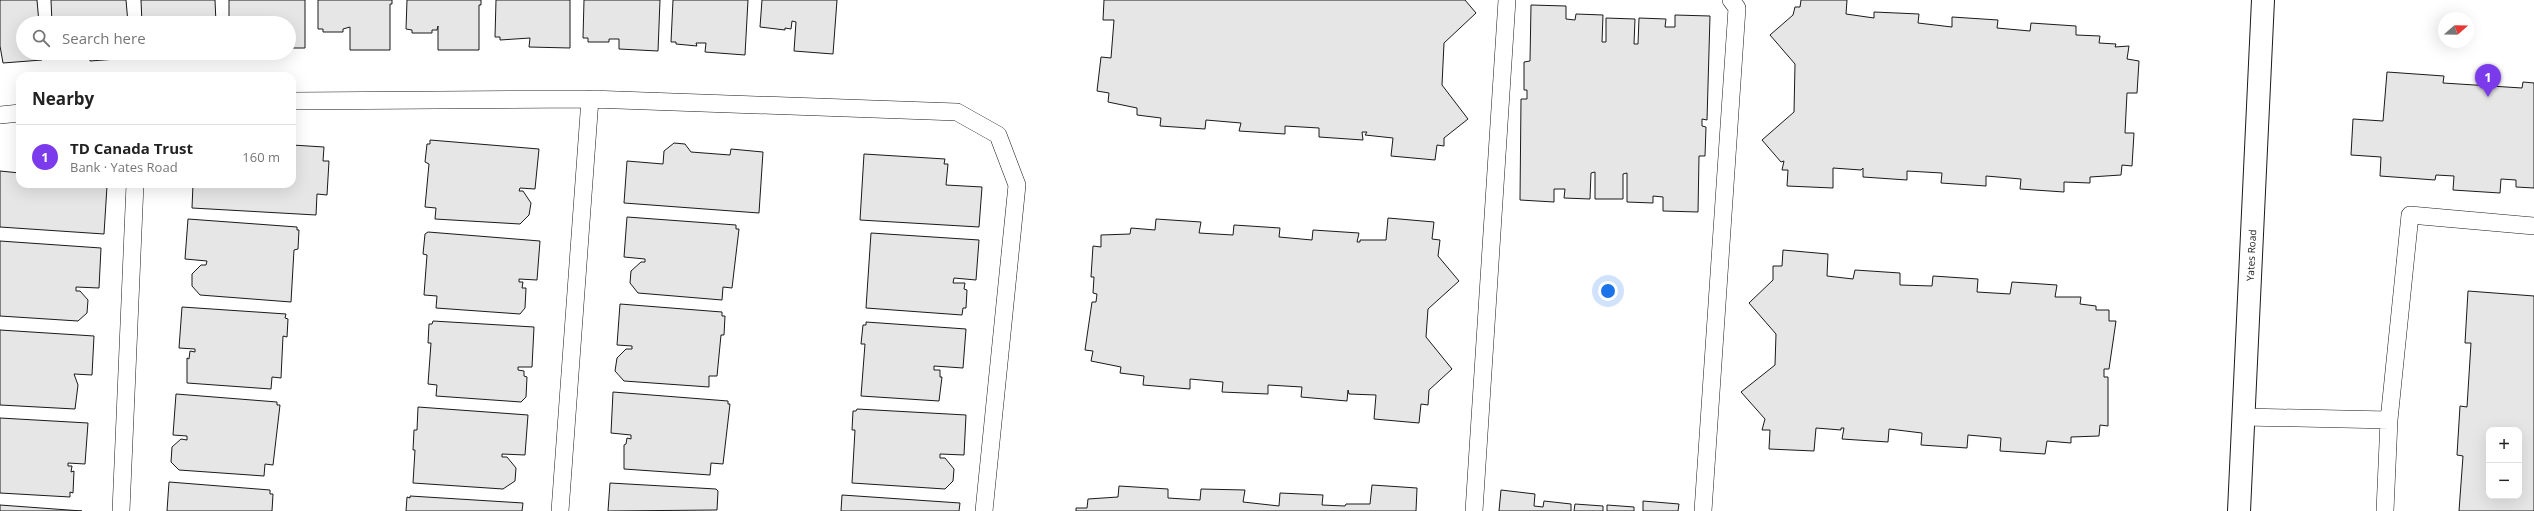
<!DOCTYPE html>
<html lang="en">
<head>
<meta charset="utf-8">
<style>
  :root { --surface:#fff; --page:#f6f6f6; --text:#222; --muted:#767676; --line:#e0e0e0; --accent:#7c3aed }
  body { margin:0; font-family:"Open Sans",sans-serif; background:var(--page); color:var(--text) }
  .controls { position:absolute; right:12px; bottom:12px; display:grid; overflow:hidden; border-radius:8px; box-shadow:0 4px 16px #0002 }
  .controls button { width:36px; height:36px; display:grid; place-items:center; padding:0; border:0; border-bottom:1px solid var(--line); background:var(--surface); color:var(--text); font:20px sans-serif }
  .compass { position:absolute; left:2438px; top:12px; width:36px; height:36px; border-radius:50%; background:var(--surface); box-shadow:0 4px 16px #0002; rotate:70deg }
  .you { position:absolute; left:1608px; top:291px; width:14px; height:14px; margin:-10px; border:3px solid #fff; border-radius:50%; background:#1a73e8; box-shadow:0 0 0 6px #1a73e833 }
  .badge { display:grid; place-items:center; width:26px; height:26px; border-radius:50%; background:var(--accent); color:#fff; font-size:13px; font-weight:700 }
  .pin { position:absolute; translate:-50% -33px; filter:drop-shadow(0 1px 2px #0008) }
  .pin::after { content:''; position:absolute; top:21px; width:14px; height:12px; background:inherit; clip-path:polygon(0 0,100% 0,50% 100%) }
  .list { margin:0; padding:0; list-style:none }
  h2 { display:flex; justify-content:space-between; align-items:center; height:52px; margin:0; padding:0 16px; font-size:17px }
  h2 small { font-size:13px; font-weight:400; color:var(--muted) }
  .list li { display:grid; grid-template-columns:26px 1fr auto; gap:12px; align-items:center; box-sizing:border-box; height:64px; padding:0 16px; border-top:1px solid var(--line) }
  .list b { display:block; font-size:15px; white-space:nowrap }
  .list p { margin:0; font-size:13px; white-space:nowrap; color:var(--muted) }
  .list em { font-size:13px; font-style:normal; color:var(--muted) }
  .icon { flex:none; width:22px; height:22px; fill:none; stroke:currentColor; stroke-width:2; stroke-linecap:round; stroke-linejoin:round }
  .map { position:relative; flex:none; width:2534px; height:511px; overflow:hidden }
  .search { position:absolute; background:var(--surface); box-shadow:0 4px 16px #0002; left:16px; top:16px; width:280px; height:44px; display:flex; align-items:center; gap:10px; box-sizing:border-box; padding:0 14px; border-radius:22px; color:var(--muted); font-size:15px }
  .panel { position:absolute; background:var(--surface); box-shadow:0 4px 16px #0002; left:16px; top:72px; width:280px; height:116px; border-radius:12px }
  .map>svg:first-child { display:block }
  .building { fill:#e6e6e6; stroke:#1a1a1a; fill-rule:evenodd }
  .lines { fill:none; stroke-linecap:round; stroke-linejoin:round }
  .lane-casing { stroke:#1a1a1a; stroke-width:18 }
  .street-casing { stroke:#1a1a1a; stroke-width:24 }
  .lane { stroke:#fff; stroke-width:17 }
  .street { stroke:#fff; stroke-width:22 }
  .labels { text-anchor:middle; dominant-baseline:central; stroke-width:3; stroke-linejoin:round; paint-order:stroke }
  .street-label { font-size:10px; fill:#1a1a1a; stroke:#fff }
</style>
</head>
<body>
<div class="map">
<svg width="2534" height="511" viewBox="0 0 2534 511">
  <rect width="100%" height="100%" fill="#fff"/>
  <path class="building" d="M0,0H37L39,23H23V53H41L42,60L3,63L0,46Z
    M51,0H126L128,23H52Z
    M141,0H215L216,23H142Z
    M229,0H305V48H289V23H229Z
    M318,0H392V4H390V50H350V27L343,29V32H323V29H318Z
    M407,0H481V5H479V50H438V26L437,30H432V33H412V30L406,29Z
    M496,0H570V48L529,47L530,38L500,40V37H495Z
    M584,0H660L658,51L619,49V39H609V42H588V38H583Z
    M673,0H748L745,55L705,52L706,43H696L697,46L676,44V42H671Z
    M762,0H837L833,54L794,51L796,22L792,21L791,29L785,28V30L760,27Z
    M1104,0H1465L1476,13L1444,43L1442,85L1468,119L1444,138V146L1437,145L1435,160L1391,156L1393,138L1365,135L1367,132H1362L1363,140L1319,137V128L1285,126V134L1239,131L1241,123L1206,120L1205,129L1160,126L1161,118L1137,115V108L1108,102L1109,93L1097,91L1101,57L1111,58L1114,20H1103Z
    M1801,0H1847L1846,14L1874,18V12L1919,14L1918,23L1952,27V17L1998,20L1997,28L2030,31L2031,23L2076,26V35L2100,36L2099,43L2116,44L2115,47L2129,46L2127,59L2139,61L2137,93H2127L2125,133H2134L2132,166L2122,165L2121,175L2090,177V183L2064,182V192L2020,189L2021,179L1986,176V186L1941,183L1942,173L1907,171V180L1863,177V168L1861,170L1833,168V188L1787,186L1788,170H1782L1784,161L1781,162L1762,140L1794,112L1795,64L1770,35L1793,15L1795,7H1800Z
    M1531,5L1566,6V19L1575,20L1576,14L1603,15L1602,42H1606V18L1635,19L1634,44H1638L1639,18L1666,19L1665,27H1675V15L1710,16L1707,120L1702,119V126L1706,127L1705,156H1699L1698,212L1663,211V197L1653,196V203L1627,202V173L1623,174V199H1595V172L1591,173L1590,199L1564,198L1565,189H1554V202L1520,200L1521,99H1527V90H1524V62L1530,61Z
    M54,53H80V55L60,56V53Z
    M89,53H129L130,58L90,61Z
    M2387,72L2444,76L2443,83L2522,88L2523,82L2534,83V188L2516,187V180L2501,179L2500,193L2453,190L2454,176L2436,175L2435,180L2380,176L2381,157L2351,155L2353,119L2383,121Z
    M430,140L539,149L535,189L520,188L519,191H523L531,203L529,215L520,224L435,219L436,208L425,207L429,164L425,162L427,144H430Z
    M674,143L685,144L691,152L730,155L731,149L763,152L759,213L624,203L627,161L663,164L664,151Z
    M292,145L324,147L323,161H329L327,195L317,194L316,215L192,208L193,184H292Z
    M864,154L945,159L944,164H948L946,185L982,187L979,227L860,220Z
    M0,171L20,173V184L107,186L104,234L0,227Z
    M627,217L736,225V229H739L732,288L723,287L722,300L638,293L630,283L631,271L641,262H645V259L624,257Z
    M1388,218L1434,222L1432,239L1440,240L1438,256L1459,281L1428,309L1426,337L1452,369L1429,390L1428,405L1421,404L1419,423L1374,419L1376,395L1349,394L1348,390L1347,401L1301,397L1302,387L1268,385V394L1222,392L1223,382L1190,379V389L1143,385L1144,376L1120,373L1121,367L1091,361L1093,351L1085,350L1092,302H1096L1097,294L1093,293L1094,277H1091L1093,246L1101,247V235L1130,234L1131,228L1155,230L1156,219L1201,222L1199,233L1233,235L1234,225L1280,228L1279,237L1312,240L1313,230L1359,233L1357,242H1360V240H1386Z
    M188,219L297,227V230H299L298,249L294,250L291,302L200,295L192,286V274L201,265H206L207,261L185,259Z
    M428,232L540,241L537,280L519,279V282H523L522,288H526L525,308L520,314L436,308L437,296L424,295L427,255L423,254L425,234Z
    M871,233L979,240L976,280L954,278L953,283H965L964,289L967,290L966,308H963L962,315L866,308Z
    M0,241L101,248L99,288L76,287V291H80L88,300L87,313L78,321L0,316Z
    M1783,250L1828,254L1827,276L1853,279L1855,270L1900,273V285L1932,286L1933,276L1978,279L1977,292L2010,294L2012,282L2057,285L2055,297H2081L2080,304L2096,306V310H2109V321H2116L2109,369H2104V377H2108V426L2100,425L2099,436L2071,437V443L2047,441L2045,454L2000,451L2001,438L1968,435L1967,448L1921,445L1922,433L1889,429L1888,442L1842,439L1844,428H1841V430L1816,428L1814,451L1769,449L1770,430H1762L1765,419L1741,392L1775,365L1776,334L1749,303L1773,280V266H1782Z
    M2468,291L2534,296V511H2459L2463,456L2457,455L2460,406L2467,407L2471,343H2465ZM2489,430H2519V496H2489Z
    M620,304L722,312V316H725L724,335H721L717,376H709V387L624,381L615,371L617,358L626,349H632V346L617,345Z
    M182,307L286,314L285,318L288,319L287,337L283,336L281,378L272,377L271,389L187,383V358L189,359L190,351L195,352V349L179,348Z
    M433,321L534,327L532,367H518V370L524,371V376L527,377L526,397L521,402L436,396L437,385L428,384L431,343H428L429,324H432Z
    M866,322L966,329L963,368L934,366V370H940V377H942L939,401L861,396L865,344H861L863,325H866Z
    M0,330L94,336L92,375L74,374L78,385L75,409L0,405Z
    M613,392L728,401V404H730L723,464L711,463L710,475L624,469V445L626,444L627,438L631,439V435L611,433Z
    M176,394L277,402V405H280L273,465L265,464L264,476L179,470L171,462L172,447L181,439L187,440V436L173,435Z
    M418,407L528,415L525,455L502,454V457H507L516,468L515,481L503,489L413,483L415,450H413L414,430H417Z
    M857,409L966,415L964,455L940,454V458H945L954,469L953,481L945,489L852,483L855,430H852L853,411H856Z
    M0,418L88,423L85,464L68,463V466H72L71,472L74,471L73,493L70,492V497L0,493Z
    M169,482L270,490V494H273L272,511H167Z
    M610,483L716,489L718,491L717,510L608,511Z
    M1372,485L1417,488L1416,511H1076V508H1087L1088,499L1118,497L1119,486L1168,489V498L1200,500L1201,489L1245,490L1243,502L1279,506L1280,493L1323,495L1322,505L1345,506L1346,504H1370Z
    M1501,490L1535,494L1534,506L1543,507L1544,501L1571,504V511H1499Z
    M842,495L960,503L959,511H841Z
    M410,496L523,503L522,511H406L407,497L410,498Z
    M1643,501L1679,504L1678,511H1643Z
    M1575,504L1603,506V511H1574Z
    M0,505L82,511H0Z
    M1607,505L1634,507V511H1607Z"/>
  <g class="lines">
    <defs>
      <path id="lane" d="M292,101L590,99L957,112L998,135L1017,185L984,511
        M0,115L20,113
        M2244,417L2389,420L2410,215L2534,226
        M121,511L135,184
        M560,511L590,99
        M1474,511L1507,0
        M1703,511L1737,8L1731,0
        M2385,511L2389,420"/>
      <g id="street">
        <path id="s1" d="M2239,511L2263,0"/>
      </g>
    </defs>
    <use href="#lane" class="lane-casing"/>
    <use href="#street" class="street-casing"/>
    <use href="#lane" class="lane"/>
    <use href="#street" class="street"/>
  </g>
  <g class="labels">
    <g class="street-label">
      <text stroke="none"><textPath href="#s1" startOffset="256">Yates Road</textPath></text>
    </g>
  </g>
</svg>
<div class="controls">
<button>+</button>
<button>−</button>
</div>
<svg class="compass" viewBox="-18 -18 36 36"><path d="M0-13l5 13h-10z" fill="#e53935"/><path d="M0 13l5-13h-10z" fill="#767676"/></svg>
<div class="you"></div>
<div class="pin badge" style="left:2488px;top:97px">1</div>
<div class="search"><svg class="icon" aria-label="search" viewBox="0 0 24 24"><circle cx="10" cy="10" r="6"/><path d="M15 15l6 6"/></svg>Search here</div>
<section class="panel">
<h2>Nearby<small></small></h2>
<ul class="list">
<li><span class="badge">1</span><div><b>TD Canada Trust</b><p>Bank · Yates Road</p></div><em>160 m</em></li>
</ul>
</section>
</div>
</body>
</html>
